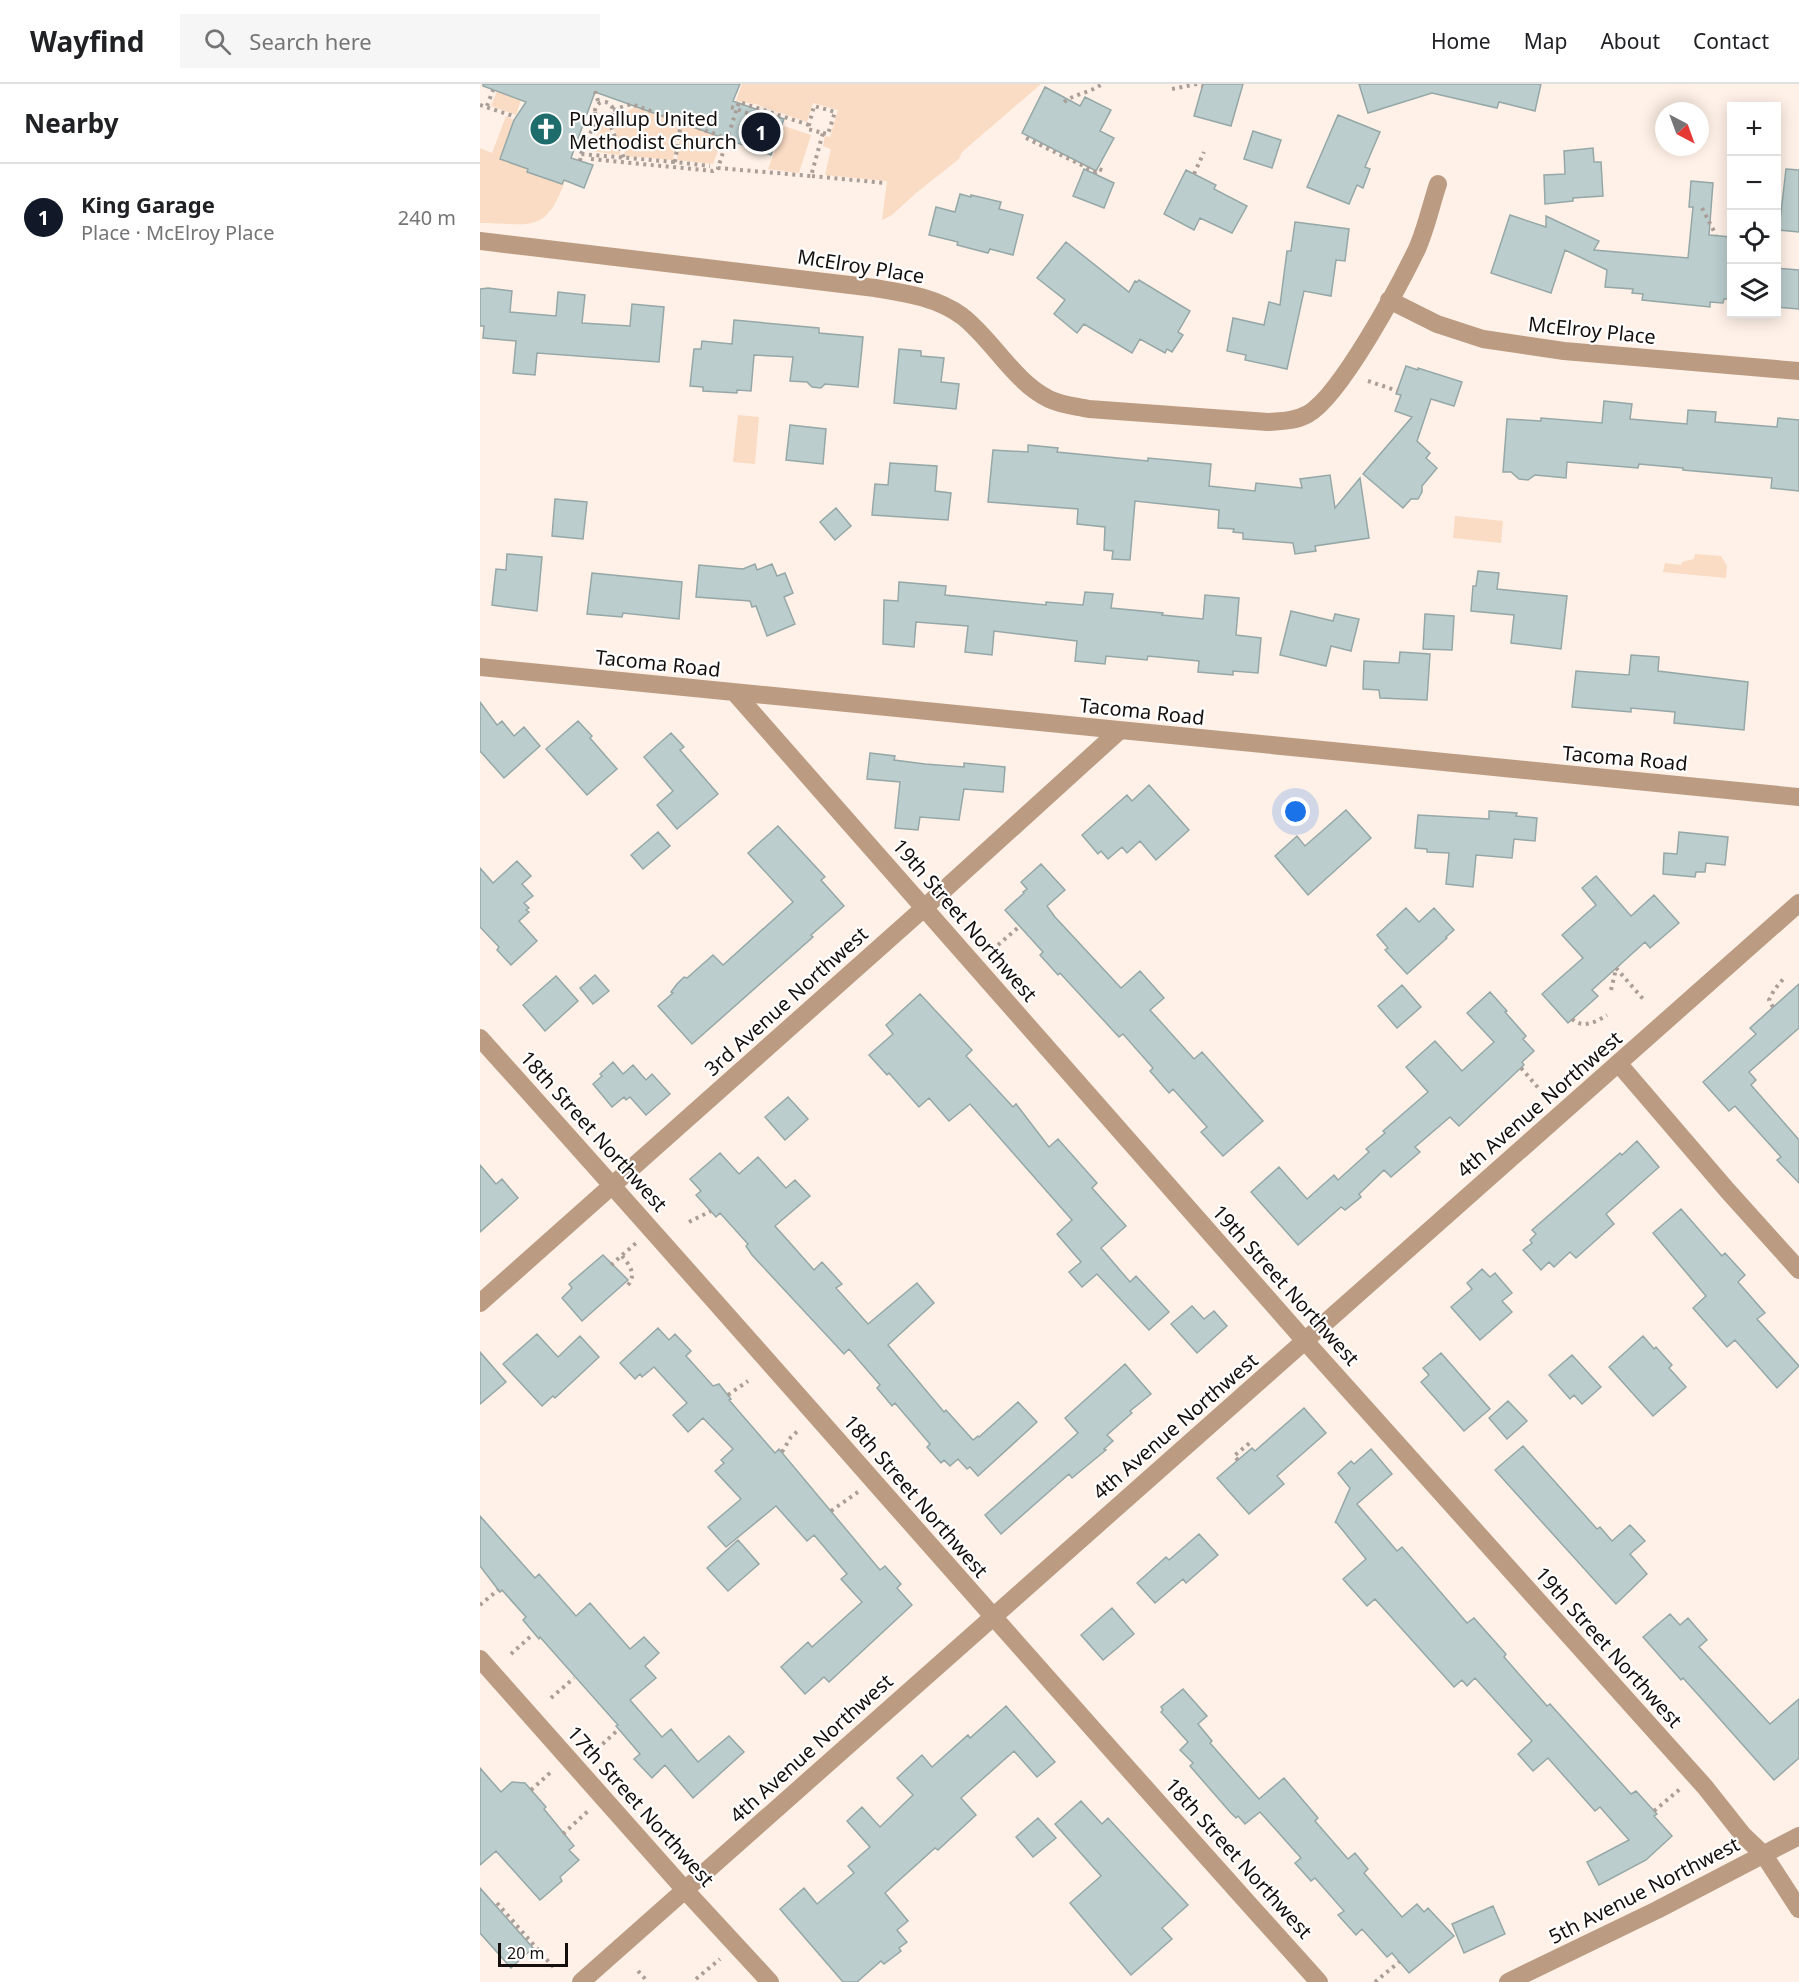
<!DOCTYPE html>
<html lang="en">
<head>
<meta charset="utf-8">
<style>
  :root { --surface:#fff; --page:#f6f6f6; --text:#202124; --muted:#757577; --line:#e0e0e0; --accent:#111827 }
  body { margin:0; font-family:"Noto Sans",sans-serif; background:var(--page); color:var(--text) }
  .controls { position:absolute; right:18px; top:18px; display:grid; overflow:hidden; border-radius:0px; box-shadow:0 3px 15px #0003 }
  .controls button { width:54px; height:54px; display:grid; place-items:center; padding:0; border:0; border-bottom:2px solid var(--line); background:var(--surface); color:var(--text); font:30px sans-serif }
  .compass { position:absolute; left:1175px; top:18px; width:54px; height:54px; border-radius:50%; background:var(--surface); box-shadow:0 3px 15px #0003; rotate:139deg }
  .scale { position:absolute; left:18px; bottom:15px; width:70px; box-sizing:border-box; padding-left:6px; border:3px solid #140f0c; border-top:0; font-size:16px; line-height:21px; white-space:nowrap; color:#140f0c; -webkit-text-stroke:4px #fff; paint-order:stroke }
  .you { position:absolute; left:816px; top:728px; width:21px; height:21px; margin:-15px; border:4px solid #fff; border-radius:50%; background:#1a73e8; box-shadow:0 0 0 9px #1a73e833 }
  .badge { display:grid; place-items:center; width:39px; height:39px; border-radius:50%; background:var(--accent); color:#fff; font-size:20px; font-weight:700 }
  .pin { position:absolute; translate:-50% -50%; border:3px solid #fff; box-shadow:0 2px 6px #0006 }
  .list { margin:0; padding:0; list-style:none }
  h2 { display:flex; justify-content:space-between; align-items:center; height:78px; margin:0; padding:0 24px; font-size:26px }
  h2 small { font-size:20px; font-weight:400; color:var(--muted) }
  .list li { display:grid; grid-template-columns:39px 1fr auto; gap:18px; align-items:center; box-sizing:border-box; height:108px; padding:0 24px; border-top:2px solid var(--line) }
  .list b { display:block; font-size:22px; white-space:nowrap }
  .list p { margin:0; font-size:20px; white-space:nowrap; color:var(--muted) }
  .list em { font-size:20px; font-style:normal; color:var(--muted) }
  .icon { flex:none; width:33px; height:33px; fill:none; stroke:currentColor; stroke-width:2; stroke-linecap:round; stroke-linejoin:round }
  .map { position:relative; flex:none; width:1319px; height:1898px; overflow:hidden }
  header { display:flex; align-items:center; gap:36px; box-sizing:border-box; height:84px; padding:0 30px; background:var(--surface); border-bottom:2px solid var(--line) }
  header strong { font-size:28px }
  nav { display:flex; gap:33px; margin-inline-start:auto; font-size:21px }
  .search { width:420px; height:54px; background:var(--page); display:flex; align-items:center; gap:15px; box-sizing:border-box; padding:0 21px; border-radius:0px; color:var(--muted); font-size:22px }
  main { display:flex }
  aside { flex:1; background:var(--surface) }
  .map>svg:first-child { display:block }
  .green { fill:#fadbc3 }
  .building { fill:#bbcdcd; stroke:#95a8a7; stroke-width:1.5 }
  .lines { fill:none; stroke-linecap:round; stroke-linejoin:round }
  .path { stroke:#aa9f98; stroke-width:4; stroke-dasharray:3 4.5; stroke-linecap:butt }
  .street { stroke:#bb9c83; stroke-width:18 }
  .labels { text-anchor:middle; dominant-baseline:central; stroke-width:4.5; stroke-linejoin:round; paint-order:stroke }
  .poi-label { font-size:20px; fill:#140f0c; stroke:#fff; text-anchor:start }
  .street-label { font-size:20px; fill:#140f0c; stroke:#fff }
</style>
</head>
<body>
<header>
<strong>Wayfind</strong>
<div class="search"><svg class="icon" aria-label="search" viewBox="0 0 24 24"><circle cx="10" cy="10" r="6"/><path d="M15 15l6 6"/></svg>Search here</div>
<nav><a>Home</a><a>Map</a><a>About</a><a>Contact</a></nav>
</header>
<main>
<aside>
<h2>Nearby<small></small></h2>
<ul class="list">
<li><span class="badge">1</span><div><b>King Garage</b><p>Place · McElroy Place</p></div><em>240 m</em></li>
</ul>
</aside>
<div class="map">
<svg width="1319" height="1898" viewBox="0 0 1319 1898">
  <rect width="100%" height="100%" fill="#fff1e7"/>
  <path class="green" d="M262,0H561L482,68L479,75L436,109L412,131L402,136L407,97L345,91L351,65L343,62L345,52L350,53L358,26L333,19L327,38L275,20L256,17Z
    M17,7L41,16L36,31L11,22Z
    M156,22L199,37L193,76L146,72L131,38Z
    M26,32L34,36L48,85L47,88L82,100L85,97C65,152 49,139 0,139V64L12,69Z
    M202,38L243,53L233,80L197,76Z
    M126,40L129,43L141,71L110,67L121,42Z
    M304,42L331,51L319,89L288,85Z
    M258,331L279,333L275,380L253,378Z
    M975,432L1023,437L1021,459L973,454Z
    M1215,470L1241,472L1247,482L1246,494L1183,488L1185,479L1201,481L1202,478L1214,475Z"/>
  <path class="building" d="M3,0H260L253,17L304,35L291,71L115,8L91,74L113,81L104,104L84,96L82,100L47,88L48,85L20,75L34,36L46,18L3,2Z
    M723,0H763L751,42L714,32Z
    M879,0H1061L1055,27L1019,18L1017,24L952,9L888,29Z
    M565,3L600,22L605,13L631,26L620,47L634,54L616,87L542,49Z
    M858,31L900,48L885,83L890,85L883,104L877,101L869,120L827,103Z
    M773,47L801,56L792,84L764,75Z
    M1113,64L1114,78H1121L1123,112L1093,114V117L1065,120L1064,91L1085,90L1084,67Z
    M604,85L634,99L624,124L593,112Z
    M1306,85L1319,86V148L1299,146Z
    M706,86L736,101L734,105L767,122L752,149L720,134L714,146L684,130Z
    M1211,97L1233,99L1229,151L1251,153L1248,180H1251V215H1244L1243,219L1230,218V223L1162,216L1163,210L1152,209L1153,205L1125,203L1127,186L1085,166L1071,209L1011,189L1030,131L1066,143V132L1119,157L1114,166L1208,174L1213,123H1209Z
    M480,110L491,113V111L521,118L519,125L543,131L533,171L510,165L508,169L477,161L478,158L449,151L456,123L475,128Z
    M815,138L869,145L865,177L856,176L851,212L824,207L807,285L765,276L766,271L747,267L753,234L784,241L789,218L800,221L807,167H811Z
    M586,158L649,208L655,197L657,198L659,196L710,227L698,248L703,251L692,268L687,265L685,269L660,255L652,269L604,240L597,249L574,230L585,216L557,194Z
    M1296,184L1319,186V225L1296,223Z
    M8,204L32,207L30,228L76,232L78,208L105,211L102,239L150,242L152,220L184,223L179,278L57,269L55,291L33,289L36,257L3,254L4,242H0V205Z
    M254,236L339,244V249L383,253L378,303L345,300L341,304L332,303L327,298L310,297L313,273L274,271L271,307L257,306V309L223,307V303L210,302L214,265H221L222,257L252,260Z
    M419,265L441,267V272L464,274L461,298L479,300L476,325L414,319Z
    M926,282L938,286V284L982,298L974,322L951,315L937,357L950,369L946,374L957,384L942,402V408L938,415H931L923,424L883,390L932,333L915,327L921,311L916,310Z
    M1124,317L1152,320L1150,335L1207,340L1208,326L1236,328L1235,338L1297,343L1298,334L1319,336V407L1291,404L1292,394L1203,386V384L1159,380L1158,384L1087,378L1086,394L1055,391L1048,396L1039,395L1031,388H1023L1027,335L1061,337V334L1122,339Z
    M310,341L346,345L343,380L306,376Z
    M548,361L578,364L577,368L668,377V374L731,380L729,402L775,407L776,399L822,404L820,395L850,391L855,424L880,394L889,454L835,462L836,467L815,470L813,459L763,455V449L753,448L754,445L738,444L739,426L655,417L650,476L632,475L633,467L624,466L625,443L597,440L598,425L508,418L513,366L548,368Z
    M410,379L457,382L455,407L471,409L468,436L392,431L395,400L408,401Z
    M75,415L107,418L103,455L72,452Z
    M356,424L371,442L355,456L340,438Z
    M27,470L62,473L57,527L12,521L16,485L26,486Z
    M275,480L277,486L292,480L297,492L305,489L313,509L304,513L315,540L287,552L276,522L272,523L270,517L216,513L219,481L263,485Z
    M998,487L1019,489L1017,505L1087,512L1081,565L1031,559L1034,531L991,527L993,502H996Z
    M112,489L202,498L199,535L143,529L142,533L107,530Z
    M419,498L466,502L465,511L566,521V518L603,521L605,508L633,510L631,524L683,529L682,531L723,535L725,511L759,514L756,551L781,554L778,589L753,587V591L718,588L719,577L668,572L667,576L626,572L625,580L595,577L597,557L514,547L512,571L485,568L488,542L436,538L434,563L403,560L404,516L418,517Z
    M811,527L853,537L855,530L879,535L871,567L851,562L846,582L800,571Z
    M945,530L974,532L972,566L943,565Z
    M920,568L950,570L947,616L900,614L899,606L883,605L884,577L919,579Z
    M1151,571L1179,573L1178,587L1268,598L1264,646L1194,639L1195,628L1151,624V628L1092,623L1096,587L1149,591Z
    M0,618L17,641L22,637L34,652L44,643L60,662L24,694L0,667Z
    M98,637L112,652L110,654L137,685L107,711L66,665Z
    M191,649L204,663L200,666L238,710L197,745L177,721L193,707L164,673Z
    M390,669L415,672L414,676L445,680L484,683V679L525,683L523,708L484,705L479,736L440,733L438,746L415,744L420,698L387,695Z
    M669,701L709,746L676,776L660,757L647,769L642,763L628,775L621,767L618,770L602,751L647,711L652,717Z
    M866,726L891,754L828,811L795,772L817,752L825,762Z
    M1009,727L1037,729L1036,732L1057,734L1055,757L1034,755L1032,774L996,771L993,803L966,800L969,769L947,768V765L935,764L938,731L1009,735Z
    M298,742L345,793L341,796L364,822L331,851L333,853L212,960L178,922L193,909L191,908L197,900L204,893L207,894L233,871L243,881L313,818L268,769Z
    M178,748L190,762L163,785L151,771Z
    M1199,748L1248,753L1245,781L1226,779L1225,788H1216L1215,793L1183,790L1184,769L1197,770Z
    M37,777L51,792L42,800L53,812L44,819L49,824L46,826L49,828L39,837L57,857L31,881L17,866L19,863L0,843V784L13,799Z
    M561,780L585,806L567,822L575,833L641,904L660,887L684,914L670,926L714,975L722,968L783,1037L743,1072L721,1048L727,1043L693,1005L689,1009L670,987L673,984L643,950L639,953L580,889L578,891L560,871L563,868L525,826L544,809L543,808L547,805L541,798Z
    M1116,792L1151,832L1174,811L1199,839L1170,864L1165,858L1112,906L1118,912L1088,939L1062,910L1103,874L1082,851L1116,821L1102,804Z
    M926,824L939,838L954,824L974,846L966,853L967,854L927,890L905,866L908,864L897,851Z
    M115,891L129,907L113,920L100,904Z
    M76,892L98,917L65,947L43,921Z
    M1319,900V944L1269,988L1276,996L1271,1001L1319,1056V1099L1297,1076L1301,1073L1255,1022L1249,1027L1223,998L1276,950L1270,944Z
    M922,901L941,923L917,944L898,922Z
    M1010,908L1027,927L1025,928L1046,952L1043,955L1054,967L1042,978L1044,981L979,1042L970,1033L935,1063L940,1068L911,1093L904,1086L879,1110L881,1113L865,1126L861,1123L818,1161L771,1108L799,1083L827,1115L854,1091L858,1096L889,1068L886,1065L905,1049L903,1047L948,1008L926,983L955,957L982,987L1014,958L987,929Z
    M440,910L492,966L486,972L533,1023L536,1020L569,1063L578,1055L617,1099L612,1104L646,1142L621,1164L650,1198L656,1192L689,1228L669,1246L617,1190L602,1203L589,1188L601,1178L577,1150L592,1136L490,1020L469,1037L449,1014L439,1023L409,989L407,991L389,971L413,950L406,941Z
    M133,978L143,990L153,981L166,996L172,990L190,1010L166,1031L150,1013L146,1016L144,1013L132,1023L113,1000L122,992L120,990Z
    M308,1013L328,1035L305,1056L285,1033Z
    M1157,1057L1179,1083L1126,1130L1134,1140L1096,1174L1090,1168L1074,1183L1069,1178L1061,1186L1043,1166L1052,1159L1050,1156L1056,1150L1052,1146L1140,1069L1142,1071Z
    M240,1069L259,1090L278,1073L306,1104L315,1096L330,1112L295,1142L334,1186L342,1178L362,1200L356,1204L388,1240L437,1199L454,1219L408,1261L464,1328L466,1326L493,1356L498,1352L499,1353L538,1318L557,1338L498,1392L490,1383L487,1385L478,1375L470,1382L464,1376L461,1379L447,1363L450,1360L415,1319L412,1322L397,1304L400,1301L369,1265L364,1270L272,1171L266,1162L268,1160L240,1129L236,1133L216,1111L221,1107L210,1095Z
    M0,1081L16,1100L22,1095L38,1114L0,1148Z
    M1201,1125L1242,1172L1245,1169L1265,1191L1258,1198L1285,1229L1277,1235L1319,1282L1297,1304L1255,1256L1247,1263L1213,1224L1226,1212L1173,1149Z
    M123,1171L148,1196L102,1237L82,1214L92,1204L89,1200Z
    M1002,1185L1010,1193L1015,1189L1032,1209L1022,1217L1032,1228L1000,1256L971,1223L992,1205L987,1199Z
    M712,1222L724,1235L734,1227L747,1242L717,1269L691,1240Z
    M178,1244L189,1256L195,1250L211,1267L206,1272L233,1302L239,1300L251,1315L249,1316L295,1369L299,1365L400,1486L405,1482L421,1500L417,1504L432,1521L349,1598L344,1593L325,1610L301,1583L328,1558L332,1563L382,1518L361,1495L367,1490L334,1451L327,1457L296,1422L246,1463L228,1443L261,1415L235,1387L244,1379L241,1376L253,1365L223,1334L208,1348L193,1331L207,1319L174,1283L162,1293L160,1290L155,1295L140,1279Z
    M57,1250L78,1273L100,1252L119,1273L75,1314L73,1312L62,1322L23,1280Z
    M1163,1252L1174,1265L1176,1263L1192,1281L1189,1284L1206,1303L1173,1332L1129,1283Z
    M0,1268L26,1298L0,1320Z
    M961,1269L1010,1325L984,1347L941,1298L949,1291L943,1284Z
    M1092,1271L1121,1303L1102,1320L1094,1311L1090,1315L1069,1291Z
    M645,1280L671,1310L650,1327L652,1329L627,1351L633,1357L624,1365L626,1366L592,1394L589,1390L521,1450L505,1431L598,1349L585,1334Z
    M1028,1317L1047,1337L1027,1355L1009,1334Z
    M824,1324L846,1349L797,1392L804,1400L769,1430L737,1394L772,1364L775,1367Z
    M1043,1362L1117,1445L1120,1443L1132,1457L1150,1441L1165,1457L1150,1470L1167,1490L1136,1520L1015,1386Z
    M891,1365L912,1390L877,1420L917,1467L922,1463L987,1539L994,1534L1026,1570L1024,1573L1067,1622L1070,1620L1151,1710L1156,1707L1177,1730L1174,1732L1192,1752L1166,1776L1119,1801L1107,1778L1149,1756L1120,1723L1115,1727L1068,1674L1053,1687L1038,1670L1052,1657L995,1594L987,1602L982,1596L974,1603L895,1515L887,1522L863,1495L886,1475L856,1438L855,1439L870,1404L858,1389L871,1377L874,1380Z
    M0,1432L55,1494L59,1490L96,1532L110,1519L150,1565L164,1553L179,1569L165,1582L176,1594L150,1616L182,1653L191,1645L218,1678L249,1652L264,1668L213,1714L185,1681L172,1694L154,1675L160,1670L136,1642L138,1641L60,1553L59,1555L43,1536L46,1533L22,1506L20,1508L0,1482Z
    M719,1450L738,1471L706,1499L703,1495L675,1519L657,1499L686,1473L689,1476Z
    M258,1456L279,1480L248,1507L227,1484Z
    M632,1524L654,1550L623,1576L601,1551Z
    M1190,1530L1200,1541L1208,1534L1227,1556L1219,1563L1290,1640L1319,1615V1674L1294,1696L1222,1615L1203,1594L1201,1596L1163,1553Z
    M703,1605L727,1632L718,1640L732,1657L730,1659L779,1715L804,1694L838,1734L835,1737L868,1775L875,1769L888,1785L884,1789L922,1833L937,1820L944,1828L948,1824L974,1852L929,1889L912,1869L907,1873L882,1845L876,1851L858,1831L864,1827L835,1794L831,1797L815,1779L821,1774L780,1728L765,1740L758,1732L756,1734L750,1728L710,1682L713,1679L700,1666L708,1658L681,1628L683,1626L681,1623Z
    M526,1622L575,1678L557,1693L534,1667L481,1714L496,1731L458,1766L455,1764L405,1809L428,1837L417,1846L427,1858L419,1864L421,1867L404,1880L401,1877L377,1898H363L300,1825L324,1804L337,1820L374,1789L368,1782L390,1763L367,1737L382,1723L400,1743L433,1711L417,1694L442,1671L452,1683L488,1651L490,1654Z
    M0,1684L21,1708L32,1698L45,1699L66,1723L64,1725L94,1762L89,1766L99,1776L80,1793L82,1797L60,1816L16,1767L0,1781Z
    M601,1717L622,1740L628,1734L708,1821L682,1844L692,1855L651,1891L590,1819L621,1792L575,1740Z
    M558,1734L576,1754L553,1773L536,1753Z
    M0,1804L53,1864L31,1884L0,1849Z
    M1013,1822L1025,1850L984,1869L972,1840Z"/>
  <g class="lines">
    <path class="path" d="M692,5L717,0L723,2
      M115,7L119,20
      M115 27a9 9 0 1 1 18 0a9 9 0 1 1-18 0Z
      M584,18C596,9 610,9 622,0
      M0,21L36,33
      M7,22L13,6
      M251,23L270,30
      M133,26L151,20L241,52
      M128,36L144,74
      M201,38L195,78L230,82
      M329,41L259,18L238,84L331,92
      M343,49L348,50L355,28L334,22L328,45L343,49L331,92L405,99
      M546,54L616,88L619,85L626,88
      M101,70L117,34
      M111,75L233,87L238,84
      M100,77L101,70L195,78
      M714,90L724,68
      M1222,124L1236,151
      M888,297L918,307
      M518,861L540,842
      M1136,884L1164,916
      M1131,906L1136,885
      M1293,923L1289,916L1294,906L1304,894
      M1092,935C1103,945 1116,938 1127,931
      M1041,984L1061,1007
      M209,1138L231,1127
      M142,1172C149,1180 157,1191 148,1201
      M131,1181L156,1159
      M248,1311L268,1297
      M302,1368L311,1353L320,1345
      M758,1376L754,1372L772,1357
      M351,1427L378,1408
      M0,1521L18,1506
      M31,1570L51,1552
      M71,1614L94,1594
      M117,1665L139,1645
      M51,1706L72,1687
      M1174,1727L1200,1705
      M83,1750L108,1727
      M17,1819L74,1884
      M158,1887L168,1898
      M216,1895L240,1875
      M895,1898L919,1878"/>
    <path class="street" d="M0,157L395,204C425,209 456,213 482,232C513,256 533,297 569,315C581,321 595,322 609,325L788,338C803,337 815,337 828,330C861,311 919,202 937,165C946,145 951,121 958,100
      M909,216L957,240L1003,255L1084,267L1319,287
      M0,583L1319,713
      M255,609L825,1257L1225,1703L1263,1751L1284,1771L1319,1825
      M0,954C282,1267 557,1586 839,1898
      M1138,979L1247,1106L1319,1186
      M0,1219L444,824L639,647
      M0,1575L205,1806L290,1898
      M101,1898L1319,819
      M1028,1898L1177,1826L1319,1752"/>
  </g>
  <defs>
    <symbol id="church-disc" viewBox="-11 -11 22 22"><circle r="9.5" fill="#1f6c6c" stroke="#fff"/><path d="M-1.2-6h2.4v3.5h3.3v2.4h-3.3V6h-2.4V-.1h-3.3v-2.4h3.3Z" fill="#fff"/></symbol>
  </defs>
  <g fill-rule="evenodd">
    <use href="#church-disc" x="47" y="26" width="38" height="38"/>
  </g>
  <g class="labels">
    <g class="poi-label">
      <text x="89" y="34">Puyallup United<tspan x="89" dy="23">Methodist Church</tspan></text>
    </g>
    <g class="street-label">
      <text transform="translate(381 182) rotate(9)">McElroy Place</text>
      <text transform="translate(1112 246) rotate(6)">McElroy Place</text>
      <text transform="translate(178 579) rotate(6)">Tacoma Road</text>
      <text transform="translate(662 627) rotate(6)">Tacoma Road</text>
      <text transform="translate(1145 674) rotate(5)">Tacoma Road</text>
      <text transform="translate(485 836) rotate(49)">19th Street Northwest</text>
      <text transform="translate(306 917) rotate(-42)">3rd Avenue Northwest</text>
      <text transform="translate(1059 1020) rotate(-41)">4th Avenue Northwest</text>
      <text transform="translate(114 1047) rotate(48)">18th Street Northwest</text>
      <text transform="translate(806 1201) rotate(48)">19th Street Northwest</text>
      <text transform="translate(695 1342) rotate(-41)">4th Avenue Northwest</text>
      <text transform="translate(436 1412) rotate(49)">18th Street Northwest</text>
      <text transform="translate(1129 1563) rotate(48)">19th Street Northwest</text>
      <text transform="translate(331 1664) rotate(-42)">4th Avenue Northwest</text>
      <text transform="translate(161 1722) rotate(48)">17th Street Northwest</text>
      <text transform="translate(759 1774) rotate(48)">18th Street Northwest</text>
      <text transform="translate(1164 1806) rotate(-27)">5th Avenue Northwest</text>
    </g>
  </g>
</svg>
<div class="controls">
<button>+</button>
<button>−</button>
<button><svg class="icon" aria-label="locate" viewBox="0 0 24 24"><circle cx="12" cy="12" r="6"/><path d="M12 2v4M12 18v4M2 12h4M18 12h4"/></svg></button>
<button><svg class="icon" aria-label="layers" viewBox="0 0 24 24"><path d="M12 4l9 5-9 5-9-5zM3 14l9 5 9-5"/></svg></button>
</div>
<svg class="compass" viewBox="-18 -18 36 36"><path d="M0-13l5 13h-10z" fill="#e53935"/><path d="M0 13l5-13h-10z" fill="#757577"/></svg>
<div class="scale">20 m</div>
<div class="you"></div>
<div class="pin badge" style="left:281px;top:48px">1</div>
</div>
</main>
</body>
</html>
